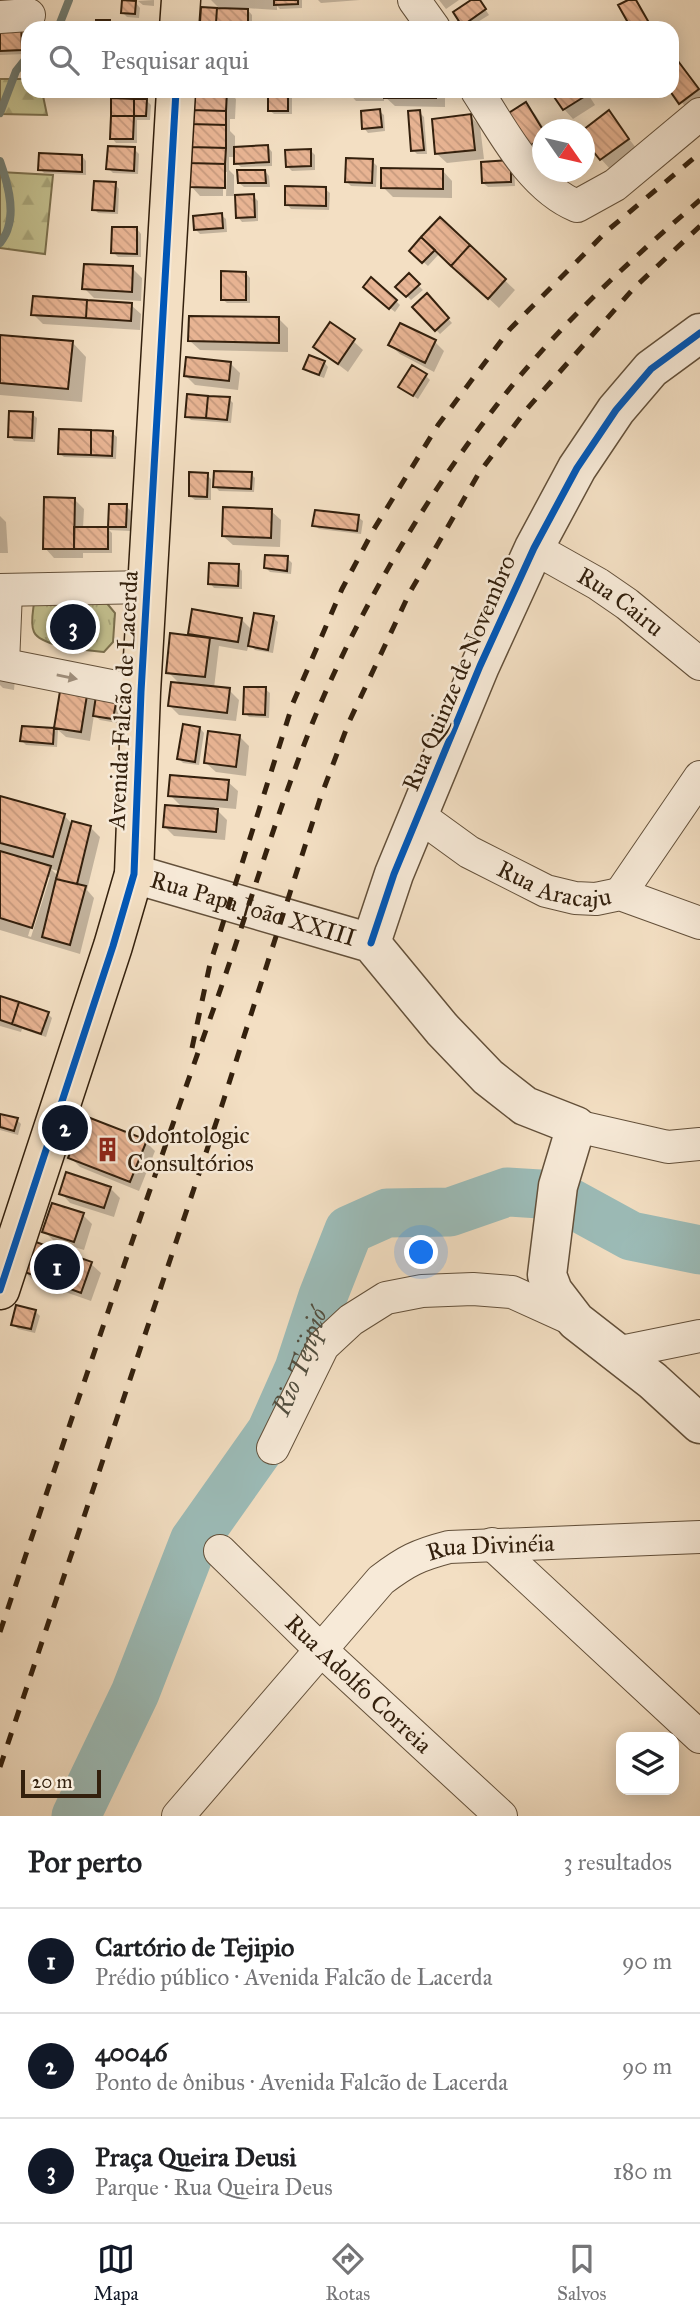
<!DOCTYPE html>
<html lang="pt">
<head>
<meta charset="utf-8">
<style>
  :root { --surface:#fff; --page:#f2f2f2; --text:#202124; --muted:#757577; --line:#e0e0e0; --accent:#111827 }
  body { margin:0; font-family:"IM FELL Great Primer",serif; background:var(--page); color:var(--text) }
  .controls { position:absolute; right:21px; bottom:21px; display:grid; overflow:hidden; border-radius:14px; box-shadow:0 4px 18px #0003 }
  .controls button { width:63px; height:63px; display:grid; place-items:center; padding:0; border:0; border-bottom:2px solid var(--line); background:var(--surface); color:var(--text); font:35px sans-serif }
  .compass { position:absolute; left:532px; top:119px; width:63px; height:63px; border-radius:50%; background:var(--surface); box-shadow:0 4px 18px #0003; rotate:124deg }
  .scale { position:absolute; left:21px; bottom:18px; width:80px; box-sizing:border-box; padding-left:7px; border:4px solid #33200d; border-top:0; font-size:19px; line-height:24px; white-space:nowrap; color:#33200d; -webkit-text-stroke:5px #f7ead8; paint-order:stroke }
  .you { position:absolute; left:422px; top:1253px; width:24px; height:24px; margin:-18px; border:5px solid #fff; border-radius:50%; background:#1a73e8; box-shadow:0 0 0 10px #1a73e833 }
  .badge { display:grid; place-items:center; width:46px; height:46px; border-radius:50%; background:var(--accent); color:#fff; font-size:23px; font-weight:700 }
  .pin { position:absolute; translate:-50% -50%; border:4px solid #fff; box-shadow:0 2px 7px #0006 }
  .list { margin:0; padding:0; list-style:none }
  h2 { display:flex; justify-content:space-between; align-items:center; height:91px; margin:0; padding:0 28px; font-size:30px }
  h2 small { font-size:23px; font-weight:400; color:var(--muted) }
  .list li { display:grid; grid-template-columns:46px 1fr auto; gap:21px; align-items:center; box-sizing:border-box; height:105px; padding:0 28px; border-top:2px solid var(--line) }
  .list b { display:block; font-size:26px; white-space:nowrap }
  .list p { margin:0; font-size:23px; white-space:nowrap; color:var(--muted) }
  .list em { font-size:23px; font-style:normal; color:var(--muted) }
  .icon { flex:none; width:38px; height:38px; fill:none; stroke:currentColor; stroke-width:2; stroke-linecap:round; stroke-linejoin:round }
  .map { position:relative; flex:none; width:700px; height:1816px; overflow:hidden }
  .search { position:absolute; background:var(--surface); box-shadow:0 4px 18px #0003; left:21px; right:21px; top:21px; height:77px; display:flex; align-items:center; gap:18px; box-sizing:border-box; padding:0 24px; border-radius:21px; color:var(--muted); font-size:26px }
  .sheet { height:406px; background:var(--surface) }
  nav { display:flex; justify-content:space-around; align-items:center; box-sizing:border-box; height:98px; border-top:2px solid var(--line); background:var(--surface); font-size:19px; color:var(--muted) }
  nav a { display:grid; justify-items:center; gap:4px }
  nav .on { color:var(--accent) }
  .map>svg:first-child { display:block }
  .forest { fill:url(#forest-firs); stroke:#7b704e; stroke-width:2 }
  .park { fill:url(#park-tufts); stroke:#7b704e; stroke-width:2 }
  .shadow { fill:#0003; fill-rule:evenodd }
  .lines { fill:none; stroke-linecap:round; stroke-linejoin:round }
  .stream { stroke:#727e74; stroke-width:8 }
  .river { stroke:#9cbcb8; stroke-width:49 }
  .building { fill:url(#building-back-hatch); stroke:#33200d; stroke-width:2 }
  .minor-casing { stroke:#63503a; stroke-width:34 }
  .tertiary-casing { stroke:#63503a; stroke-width:41 }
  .primary-casing { stroke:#33200d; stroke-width:41 }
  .minor { stroke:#f7ead8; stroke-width:32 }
  .tertiary { stroke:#f7ead8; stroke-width:38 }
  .primary { stroke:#f3dfc3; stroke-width:38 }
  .rail { stroke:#33200d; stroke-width:5; stroke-dasharray:12 12; stroke-linecap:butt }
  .cycleway-casing { stroke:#f7ead8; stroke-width:11 }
  .cycleway { stroke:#0057b8; stroke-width:7 }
  .oneway { fill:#9f8f7d }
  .labels { text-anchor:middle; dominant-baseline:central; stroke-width:5; stroke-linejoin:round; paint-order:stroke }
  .street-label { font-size:24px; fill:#33200d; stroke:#f7ead8 }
  .poi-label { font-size:24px; fill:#33200d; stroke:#f7ead8; text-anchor:start }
  .water-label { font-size:26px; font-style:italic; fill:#524f40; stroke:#f7ead8 }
</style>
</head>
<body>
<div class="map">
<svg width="700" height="1816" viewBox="0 0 700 1816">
  <defs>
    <pattern id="forest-firs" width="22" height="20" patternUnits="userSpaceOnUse" patternTransform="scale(1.75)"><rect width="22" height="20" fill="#c3c08f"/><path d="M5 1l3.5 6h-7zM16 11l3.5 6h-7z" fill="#a8a57a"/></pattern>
    <pattern id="park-tufts" width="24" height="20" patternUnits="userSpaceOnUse" patternTransform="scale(1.75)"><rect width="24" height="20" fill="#c3c08f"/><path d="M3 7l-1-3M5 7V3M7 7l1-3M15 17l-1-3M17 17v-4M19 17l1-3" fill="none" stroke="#a8a57a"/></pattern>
    <pattern id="building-back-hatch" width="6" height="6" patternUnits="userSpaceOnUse" patternTransform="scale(1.75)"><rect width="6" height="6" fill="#e8b493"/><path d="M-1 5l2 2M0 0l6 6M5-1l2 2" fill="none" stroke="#c79a7e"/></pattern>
  </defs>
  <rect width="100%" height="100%" fill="#f3dfc3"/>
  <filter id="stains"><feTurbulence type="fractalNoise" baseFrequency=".00286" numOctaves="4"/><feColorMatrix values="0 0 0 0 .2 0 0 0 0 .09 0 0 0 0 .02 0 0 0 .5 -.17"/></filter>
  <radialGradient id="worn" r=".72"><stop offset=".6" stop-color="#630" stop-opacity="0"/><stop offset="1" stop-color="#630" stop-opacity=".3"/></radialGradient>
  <path class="forest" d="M0,79H28V91H42L47,115L0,114Z
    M0,172L53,175L45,254L0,248Z"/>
  <path class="park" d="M105,601L115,613L113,642L104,652C88,650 41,647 34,632C30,624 33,612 34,603Z"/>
  <path class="shadow" d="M154,0V6L143,5L138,1Z
    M211,0H302V8L280,9L277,6V10L246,8L252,15V28L206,26L202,22L220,9Z
    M318,0H360L321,3Z
    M439,0H459L446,9Z
    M474,0L481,3L489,15L476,23L481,28H466L463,25Z
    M136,3L140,8L139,18L127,17L123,13Z
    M98,22H118L122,28H98Z
    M140,25H151L154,28H139Z
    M0,26L24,30L25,54L0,55Z
    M672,54L700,89V104L690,112L672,91Z
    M111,91H141L140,95Z
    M193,91H227L236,99L235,119H230V131L235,136V149L268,147L272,152V166L241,167L236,163V157H229V170L234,175V196H226L227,172H223V196H200L191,186Z
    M269,91H292V114H274L269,110Z
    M347,91H445V107L395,106L384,96V101H356Z
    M552,91H586L595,105L573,119L564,109Z
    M146,100L151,105L150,120H137V143H116L112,138Z
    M525,104L535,114L545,130H542V153L539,155L529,146Z
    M379,111L384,115L385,131L368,133L364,128Z
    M419,112L424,117L427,154H417L413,150Z
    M608,113L637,149L610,169L601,159Z
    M470,116L480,126L484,159L447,163L437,154Z
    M134,149L139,154L138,174L113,173L108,168Z
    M311,151L315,155V170L292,171L287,166Z
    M82,156L86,161V175L44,173L40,169Z
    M372,161L377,166L376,187L351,186L347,182Z
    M514,167L515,186L488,187L483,183Z
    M265,171L269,176L270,187H244L239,183Z
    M443,171L452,181V198L393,197L383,187Z
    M115,184L119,189L118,214L98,213L94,209Z
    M325,189L330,193L329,210L291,209L287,204Z
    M253,196L258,201V221L242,222L238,217Z
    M221,215L226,219L227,232L200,234L196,230Z
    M440,220L515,290L499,308L440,253L428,266L411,251Z
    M137,229L141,234V257H118L113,252Z
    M132,268L142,278L141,301L94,298L84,288Z
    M246,273L250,278V303H227L222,299Z
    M409,276L423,290L411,300L398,287Z
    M369,291L396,301L400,305L395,312Z
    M427,295L452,323L440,334L414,307Z
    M131,305L141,314L140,330L43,324L33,314Z
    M278,318L288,328V352L200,350L190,341Z
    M0,337L72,342L86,357L82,402L0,395Z
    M353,341L363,350L348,372L315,347Z
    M435,342L444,351L434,372L400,354L390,345Z
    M324,362L328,367L324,378L310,373L305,369Z
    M230,363L240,373L238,390L195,385L186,376Z
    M426,376L430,380L418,399L400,387Z
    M229,399L233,403L231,423L191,420L187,416Z
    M32,414L37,418L35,442L14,441L10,436Z
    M112,433L117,437L116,459L64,457L59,453Z
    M251,474L255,478L254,492L219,491L215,486Z
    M207,475L211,479V500H195L190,496Z
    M74,499L84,509L83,528H112L110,526L126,506L131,511L130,531L109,530L112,533V553H83V558H54L45,548Z
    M271,511L281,520L280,547L233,545L223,536Z
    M0,516L6,522L8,553H0Z
    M358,517L363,521L361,534L319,529L314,525Z
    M287,558L292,563L291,574L270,572L266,568Z
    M238,566L242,571V589L214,588L210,583Z
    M273,618L278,622L273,653L255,650L249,644L247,651L219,646L214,688L229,690L239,700L236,721L179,715L169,705L180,684L168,672L194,638L190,633L242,620L253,631Z
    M0,674L15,679L14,690L3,688L0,685Z
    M63,687L121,698L117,723L100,720L94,715L90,741L66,737L58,730L57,747L26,745L22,741L53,730L55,732Z
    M265,689L270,693L269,718L249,717L245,713Z
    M200,728L204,733L199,765L183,763L179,759Z
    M240,737L249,746L246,776L216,772L206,763Z
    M228,782L238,791L236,809L214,807L227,820L225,840L174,836L165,827L183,808L170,795Z
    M0,798L64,815L71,823L91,828L100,837L87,890L94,898L80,954L0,930ZM51,869L61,872L59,877ZM46,877H50L31,937L28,936Z
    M0,998L48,1014L52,1018L46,1037L22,1029L21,1032L0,1026Z
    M0,1115L17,1120L21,1124L18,1135L0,1130Z
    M146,1142L155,1151L139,1191L80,1167L70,1157Z
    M110,1188L120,1198L114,1217L70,1203L61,1193Z
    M83,1215L92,1224L84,1250L54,1241L44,1231Z
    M91,1264L101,1273L91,1301L34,1281L24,1271Z
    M35,1311L40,1316L35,1333L18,1329L13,1324Z"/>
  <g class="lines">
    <path class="stream" d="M58,28L69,0
      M0,113L16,71L28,56
      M0,161C7,181 15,208 8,228C7,233 3,239 0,243"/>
    <path class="river" id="s1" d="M76,1816L135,1693L194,1541L271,1432L299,1369L323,1296L349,1230L387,1213L450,1212L507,1192L556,1195L631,1236L700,1250"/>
  </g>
  <path class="building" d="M122,0L136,1L135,14L121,13Z
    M274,0H298V4L274,5Z
    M471,0H480L486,9L462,26L453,12Z
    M628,0H636L652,28H631L618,5Z
    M201,7L217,8L216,23L200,22Z
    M217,8L248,9V24L216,23Z
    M96,20H110V28H96Z
    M0,24H21L22,50L0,51Z
    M672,53L699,89L679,104L670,91H672Z
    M191,91H227L226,111L191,110Z
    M268,91H288V111H268Z
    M384,91H436V98H384Z
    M550,91H585L587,95L563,110Z
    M111,98L134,99V116H111Z
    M134,99H147L146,116H134Z
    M526,102L543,130L542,138L528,147L507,114Z
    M380,109L382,127L362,129L361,111Z
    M191,110L226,111V125L190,124Z
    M420,110L424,150L411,151L408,111Z
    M609,110L629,139L600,160L584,140V130H583Z
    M471,114L475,150L435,154L432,119Z
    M111,116H134L133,139H110Z
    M190,124L226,125V148L190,147Z
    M268,145L269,162L234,164V147Z
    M108,146L135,147L134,171L106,169Z
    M190,147L226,148L225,164L189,163Z
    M311,149V166L286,167L285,150Z
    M39,153L82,155V172L38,170Z
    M346,158L373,159L372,183L345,182Z
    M511,160V182L482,183L481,162Z
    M189,163L225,164V188L189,187Z
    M381,168L443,169V189L381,188Z
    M237,170H265L266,183H238Z
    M94,181L116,182L114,211L92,210Z
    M285,186L326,187V206L285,205Z
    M254,194L255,217L236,218L235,195Z
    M222,213L223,228L194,230L193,216Z
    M440,217L470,245L451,266L421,237Z
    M112,227H137V254L111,253Z
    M421,237L435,250L422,263L409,251Z
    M470,245L506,279L488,299L451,266Z
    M84,264L133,266L132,292L82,289Z
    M221,271L246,272V300H221Z
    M409,273L420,284L406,297L395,287Z
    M371,277L397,300L389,309L363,287Z
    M427,293L449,318L435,331L412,307Z
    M33,296L87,300L86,318L31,315Z
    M87,300L132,303L131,321L86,318Z
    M189,316L279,317V343L188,341Z
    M330,322L355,339L338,364L313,347Z
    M400,323L436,340L425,363L388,345Z
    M0,335L73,341L68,389L0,383Z
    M309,355L325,361L319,375L303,369Z
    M186,357L231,362L229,381L184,376Z
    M412,365L427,374L413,396L398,387Z
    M187,394L208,396L206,418L185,417Z
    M208,396L230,397L227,420L206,418Z
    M9,411L33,412L32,438L8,437Z
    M59,429L91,430V455L58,454Z
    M91,430L113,431L112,456L91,455Z
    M214,471L252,472L251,489L213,487Z
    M189,472L208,473L207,497L189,496Z
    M44,497L75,498L74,549H43Z
    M109,504H127L126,527H108Z
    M223,507L272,509L271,538L222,536Z
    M315,510L359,515L357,531L312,526Z
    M74,527H108V549H74Z
    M265,555L288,556L287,571L264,568Z
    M209,563L239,564L238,586L208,584Z
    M192,609L242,618L238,642L188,634Z
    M254,613L274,616L268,650L248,646Z
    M170,633L210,638L205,677L166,673Z
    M171,682L230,688L227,713L168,706Z
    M61,685L88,689L81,732L54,728Z
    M244,687H266L265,715L243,714Z
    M97,689L118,692L113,719L93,716Z
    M183,724L200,727L195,762L177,759Z
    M22,726L54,728L53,744L20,741Z
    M208,731L240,735L236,767L204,763Z
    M170,775L229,780L227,800L168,796Z
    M0,796L65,814L53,857L0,843Z
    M165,805L218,809L216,832L163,827Z
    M72,821L91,826L77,884L56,879Z
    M0,851L51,866L32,928L0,918Z
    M56,879L86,886L70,945L42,937Z
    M0,996L19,1002L12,1024L0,1020Z
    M19,1002L49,1012L41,1034L12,1024Z
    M0,1114L18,1118L14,1131L0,1127Z
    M85,1116L147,1140L130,1182L68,1158Z
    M66,1172L111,1187L104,1208L59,1194Z
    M52,1203L84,1213L74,1242L42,1232Z
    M33,1241L92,1262L81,1293L22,1271Z
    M16,1305L36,1310L31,1329L11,1325Z"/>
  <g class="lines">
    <defs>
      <g id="minor">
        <path d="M414,0L434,28"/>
        <path d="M0,17L29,15"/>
        <path d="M477,91C503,131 531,187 577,206L615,185L700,114"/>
        <path id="s2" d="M534,548L598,584L627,604L700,664"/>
        <path d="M0,590L148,587"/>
        <path d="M0,664L141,692"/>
        <path d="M3,664L6,591"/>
        <path id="s3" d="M418,815L469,852L546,891L575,898L596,899L620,894L700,923"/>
        <path d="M620,894L700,777"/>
        <path d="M576,1126L668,1147L700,1144"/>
        <path d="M616,1353L700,1336"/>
        <path d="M273,1448L323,1346L351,1320L386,1298L422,1291L473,1289L512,1292L576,1321"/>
        <path d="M492,1544L700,1737"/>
        <path id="s4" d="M220,1551L320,1649L501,1816"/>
        <path id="s5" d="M178,1816L381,1580C406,1561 418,1555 449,1547L700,1537"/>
      </g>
      <g id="tertiary">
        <path id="s6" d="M134,874L371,943L442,1029L488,1077L525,1106L576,1126L558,1186L547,1275L553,1291L576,1321L653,1381L700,1424"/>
        <path d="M371,943L394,874L480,666L534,548L577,468L616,410L651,369L700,333"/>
      </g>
      <path id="primary" d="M179,28L181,0
        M0,1290L113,946L134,874L141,692L176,91"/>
    </defs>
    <use href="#minor" class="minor-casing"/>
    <use href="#tertiary" class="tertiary-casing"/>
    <use href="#primary" class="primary-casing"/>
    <use href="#minor" class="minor"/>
    <use href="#tertiary" class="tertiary"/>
    <use href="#primary" class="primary"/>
    <path class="rail" d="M192,1048L210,964L293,703L342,589L374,529L438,425L510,329L608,230L700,153
      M0,1632C69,1426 138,1221 211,1016C246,919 274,820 312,724C361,604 433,483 515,382C570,315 635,256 700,200
      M0,1767L222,1105L321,796L349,722L410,592L479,473L526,410L633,289L700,226"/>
    <defs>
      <path id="cycleway" d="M371,943L394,874L480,666L534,548L577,468L616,410L651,369L700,333
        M0,1290L113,946L134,874L141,692L176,91"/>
    </defs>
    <use href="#cycleway" class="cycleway-casing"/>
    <use href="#cycleway" class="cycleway"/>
  </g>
  <defs><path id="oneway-solid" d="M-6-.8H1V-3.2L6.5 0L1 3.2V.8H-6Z" transform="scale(1.75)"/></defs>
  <use class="oneway" href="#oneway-solid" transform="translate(67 677) rotate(11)"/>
  <defs>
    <symbol id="building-bare" viewBox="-9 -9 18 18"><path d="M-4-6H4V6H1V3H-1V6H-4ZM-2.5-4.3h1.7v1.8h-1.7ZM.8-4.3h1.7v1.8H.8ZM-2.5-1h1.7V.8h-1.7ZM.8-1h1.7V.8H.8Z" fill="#8f2418" stroke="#f7ead8" stroke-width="2.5" paint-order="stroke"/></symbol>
  </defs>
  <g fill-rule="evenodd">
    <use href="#building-bare" x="90" y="1132" width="35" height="35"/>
  </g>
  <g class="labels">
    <g class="street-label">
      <text stroke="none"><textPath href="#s2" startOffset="102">Rua Cairu</textPath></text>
      <text transform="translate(459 673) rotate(-67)">Rua Quinze de Novembro</text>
      <text transform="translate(123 700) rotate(-87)">Avenida Falcão de Lacerda</text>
      <text stroke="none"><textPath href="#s3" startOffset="156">Rua Aracaju</textPath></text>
      <text stroke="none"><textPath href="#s6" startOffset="124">Rua Papa João XXIII</textPath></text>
      <text stroke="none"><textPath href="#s5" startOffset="429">Rua Divinéia</textPath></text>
      <text stroke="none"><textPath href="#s4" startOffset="192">Rua Adolfo Correia</textPath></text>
    </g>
    <g class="poi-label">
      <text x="127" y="1135">Odontologic<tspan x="127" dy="28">Consultórios</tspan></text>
    </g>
    <g class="water-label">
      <text stroke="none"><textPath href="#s1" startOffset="509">Rio Tejipió</textPath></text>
    </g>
  </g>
  <rect width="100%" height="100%" filter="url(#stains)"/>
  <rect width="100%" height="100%" fill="url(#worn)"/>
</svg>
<div class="controls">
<button><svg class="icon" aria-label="layers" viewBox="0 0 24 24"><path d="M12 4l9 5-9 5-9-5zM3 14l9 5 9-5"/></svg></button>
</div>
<svg class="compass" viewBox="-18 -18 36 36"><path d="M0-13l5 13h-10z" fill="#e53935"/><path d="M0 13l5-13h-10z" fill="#757577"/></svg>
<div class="scale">20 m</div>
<div class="you"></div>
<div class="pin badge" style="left:57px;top:1267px">1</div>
<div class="pin badge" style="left:65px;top:1128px">2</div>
<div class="pin badge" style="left:73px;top:627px">3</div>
<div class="search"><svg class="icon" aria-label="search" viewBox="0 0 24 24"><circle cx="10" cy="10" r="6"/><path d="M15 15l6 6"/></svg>Pesquisar aqui</div>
</div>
<section class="sheet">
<h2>Por perto<small>3 resultados</small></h2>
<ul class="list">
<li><span class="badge">1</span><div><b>Cartório de Tejipio</b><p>Prédio público · Avenida Falcão de Lacerda</p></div><em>90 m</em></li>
<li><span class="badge">2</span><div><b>40046</b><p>Ponto de ônibus · Avenida Falcão de Lacerda</p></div><em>90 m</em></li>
<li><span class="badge">3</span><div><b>Praça Queira Deusi</b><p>Parque · Rua Queira Deus</p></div><em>180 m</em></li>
</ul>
</section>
<nav>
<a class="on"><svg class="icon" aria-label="map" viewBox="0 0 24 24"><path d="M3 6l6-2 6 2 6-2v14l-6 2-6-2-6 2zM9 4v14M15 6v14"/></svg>Mapa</a>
<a><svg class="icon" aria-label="directions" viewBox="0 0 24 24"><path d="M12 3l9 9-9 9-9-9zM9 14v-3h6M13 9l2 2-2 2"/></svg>Rotas</a>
<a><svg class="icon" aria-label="saved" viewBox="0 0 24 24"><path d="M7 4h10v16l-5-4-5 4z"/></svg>Salvos</a>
</nav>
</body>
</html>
